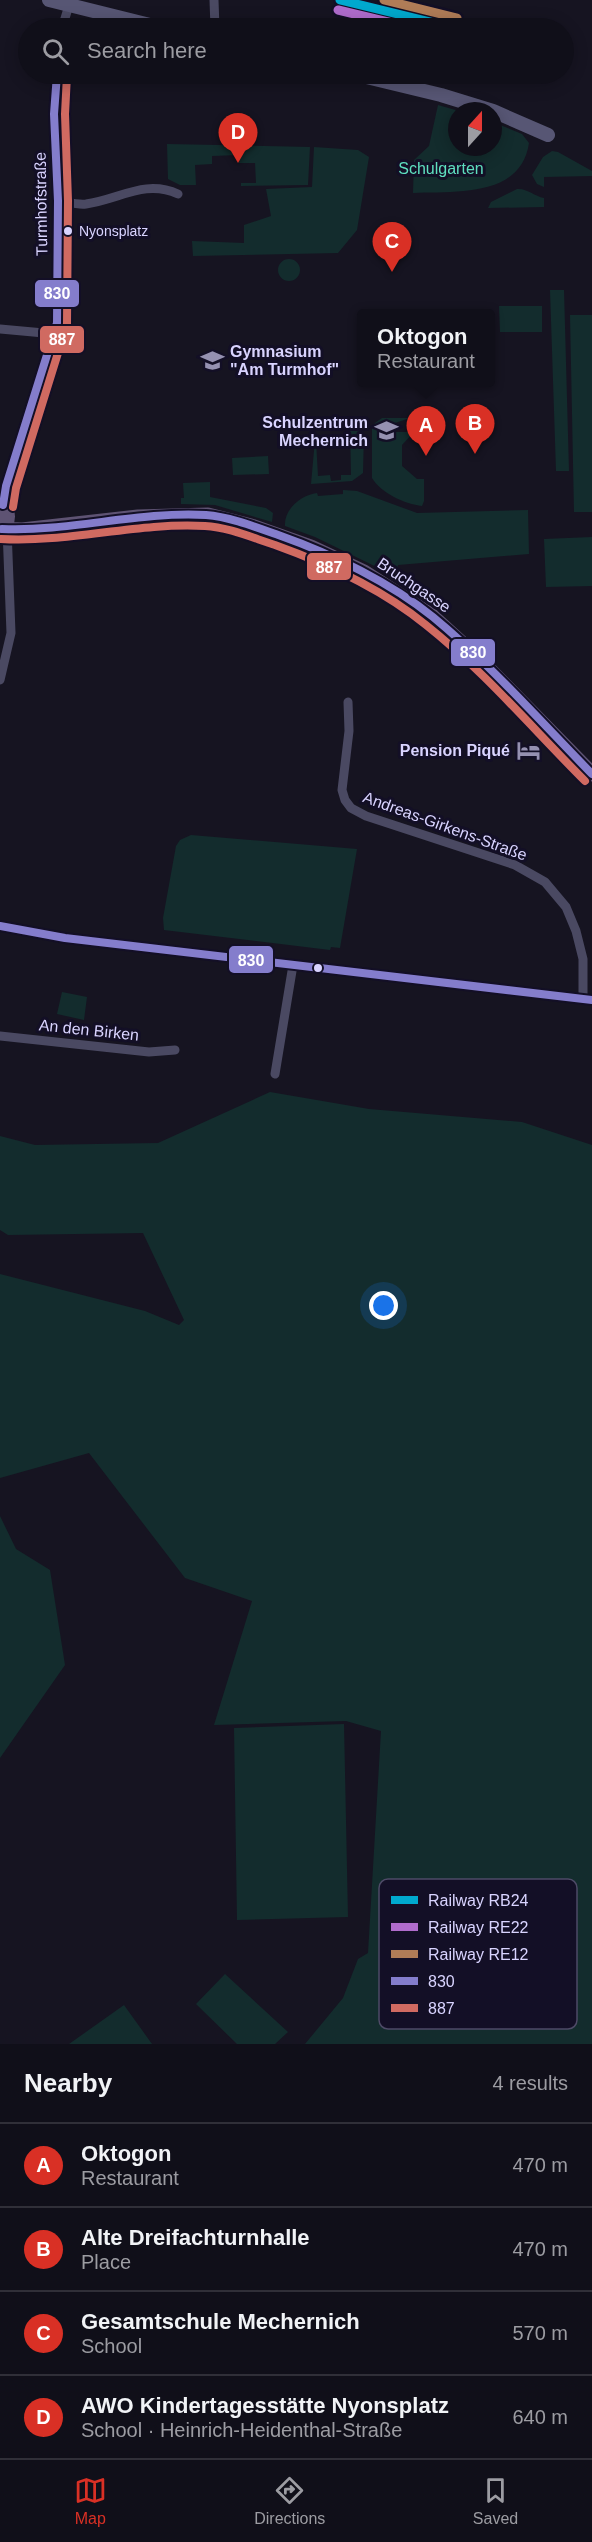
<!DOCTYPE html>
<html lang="en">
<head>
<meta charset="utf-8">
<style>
  :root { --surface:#100f19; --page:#1e1d26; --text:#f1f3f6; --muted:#9c9ca2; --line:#302f38; --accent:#d93025 }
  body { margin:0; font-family:Helvetica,sans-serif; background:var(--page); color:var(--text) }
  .compass { position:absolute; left:448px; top:102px; width:54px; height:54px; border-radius:50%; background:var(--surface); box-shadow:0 3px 15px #0003; rotate:21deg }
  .you { position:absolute; left:384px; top:1306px; width:21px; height:21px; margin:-15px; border:4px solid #fff; border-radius:50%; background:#1a73e8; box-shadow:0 0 0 9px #1a73e833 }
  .badge { display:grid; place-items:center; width:39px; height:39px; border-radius:50%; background:var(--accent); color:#fff; font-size:20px; font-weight:700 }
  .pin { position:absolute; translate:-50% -50px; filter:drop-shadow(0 2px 3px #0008) }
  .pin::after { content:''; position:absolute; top:32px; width:21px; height:18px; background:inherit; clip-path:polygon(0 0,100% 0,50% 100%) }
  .popup { position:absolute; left:357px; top:309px; width:138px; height:78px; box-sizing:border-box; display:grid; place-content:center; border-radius:6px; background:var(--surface); filter:drop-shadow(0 2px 4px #0005); font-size:20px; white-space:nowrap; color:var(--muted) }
  .popup b { font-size:22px; color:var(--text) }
  .popup::after { content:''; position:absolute; left:50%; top:100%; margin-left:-12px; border:12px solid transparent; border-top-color:var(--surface) }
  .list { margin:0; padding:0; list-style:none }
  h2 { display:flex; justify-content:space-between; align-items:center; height:78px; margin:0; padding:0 24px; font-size:26px }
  h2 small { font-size:20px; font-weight:400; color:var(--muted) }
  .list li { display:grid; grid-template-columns:39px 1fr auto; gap:18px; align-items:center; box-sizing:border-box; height:84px; padding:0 24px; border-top:2px solid var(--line) }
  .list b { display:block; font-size:22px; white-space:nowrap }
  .list p { margin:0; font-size:20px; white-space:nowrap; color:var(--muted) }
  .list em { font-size:20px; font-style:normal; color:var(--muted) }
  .icon { flex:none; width:33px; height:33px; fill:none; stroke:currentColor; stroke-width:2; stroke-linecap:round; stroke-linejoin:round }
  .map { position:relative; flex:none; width:592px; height:2044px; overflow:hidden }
  .search { position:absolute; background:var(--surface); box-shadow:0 3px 15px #0003; left:18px; right:18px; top:18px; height:66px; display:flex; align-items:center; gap:15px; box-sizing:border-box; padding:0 21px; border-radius:33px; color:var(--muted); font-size:22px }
  .sheet { height:414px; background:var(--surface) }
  nav { display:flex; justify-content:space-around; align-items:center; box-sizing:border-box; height:84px; border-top:2px solid var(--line); background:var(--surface); font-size:16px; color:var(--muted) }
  nav a { display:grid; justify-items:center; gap:3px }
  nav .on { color:var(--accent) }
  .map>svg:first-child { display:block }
  .green { fill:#132c2d }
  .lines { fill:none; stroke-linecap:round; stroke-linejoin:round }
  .street { stroke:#4a4962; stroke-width:9 }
  .secondary { stroke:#575674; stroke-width:14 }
  .primary { stroke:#5e5373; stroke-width:15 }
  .bus-1-casing { stroke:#130f26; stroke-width:12 }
  .bus-2-casing { stroke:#130f26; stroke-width:12 }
  .bus-1 { stroke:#847dcc; stroke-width:8 }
  .bus-2 { stroke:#d06a61; stroke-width:8 }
  .rail-1-casing { stroke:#130f26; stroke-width:14 }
  .rail-2-casing { stroke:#130f26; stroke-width:14 }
  .rail-3-casing { stroke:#130f26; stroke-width:14 }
  .rail-1 { stroke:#00a9ce; stroke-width:9 }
  .rail-2 { stroke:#b06ccc; stroke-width:9 }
  .rail-3 { stroke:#b07c57; stroke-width:9 }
  .bus-dot { fill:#d9d4ff; stroke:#130f26; stroke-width:2 }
  .labels { text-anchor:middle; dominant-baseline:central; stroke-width:6; stroke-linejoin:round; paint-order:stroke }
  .bus-label { font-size:14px; fill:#d9d4ff; stroke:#130f26; text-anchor:start }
  .park-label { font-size:16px; fill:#5fe0c0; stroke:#130f26 }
  .street-label { font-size:16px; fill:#d9d4ff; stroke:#130f26 }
  .poi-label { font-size:16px; font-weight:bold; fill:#d9d4ff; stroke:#130f26; text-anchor:end }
  .key { fill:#130f26; stroke:#4e4a67; stroke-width:1.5 }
  .key-label { font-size:16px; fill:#d9d4ff }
  .line-badge { stroke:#130f26; stroke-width:2 }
  .badge-label { font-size:16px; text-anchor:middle; font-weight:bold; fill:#fff }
</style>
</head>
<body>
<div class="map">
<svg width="592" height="2044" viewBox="0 0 592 2044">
  <rect width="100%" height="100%" fill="#161421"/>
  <path class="green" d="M438,105L459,111H457V147H493V122L522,134L529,143C521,198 455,191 413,193L414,160L429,146Z
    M167,144L310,147L308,185L241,186V183H256L255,163H239L238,155L212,156V164L195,165L196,185H180L168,179Z
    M314,147L358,150L369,157L357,230L338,253L193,256L192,241L244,243V225L271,216L266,189L312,187Z
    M552,151L558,152L592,171V176L544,177V187L537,184L532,175L543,157Z
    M517,189C527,188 534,196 544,198V207L488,208L491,202Z
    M278 270a11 11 0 1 1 22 0a11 11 0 1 1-22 0Z
    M550,290H564L569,471H556Z
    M499,306H542V332H500Z
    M570,315H592V512H574Z
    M382,418H410L395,423L396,432H414L402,445V466L417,479H424V501L422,506C405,504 381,493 372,478V428L375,423Z
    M350,422L357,423L364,433L363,473L352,481L311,484L315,440L316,441L318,476L330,475L331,481L341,480V475H351Z
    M268,456L269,474L233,475L232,458Z
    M210,482V497L266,508L273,513L272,522L215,505L181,504V498H184L183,483Z
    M343,490L357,491L417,513L528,510L529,554L398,565L395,576L315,537L285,526C284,509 301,495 317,493L318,496L343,494Z
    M592,537V586L546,587L544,539Z
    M191,835L357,849L340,948L331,947L330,950L164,930L163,918L176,846L180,840Z
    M62,992L87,997L84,1020L57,1014Z
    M270,1092L369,1109L522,1122L592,1145V2044H305L343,1998L358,1959L368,1953L381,1731L346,1721L214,1725L252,1601L185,1578L89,1453L0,1478V1274L145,1311L179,1325L184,1320L143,1233L8,1235L0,1230V1136L35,1145L158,1143Z
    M0,1516L16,1549L50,1570L65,1665L0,1758Z
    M344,1724L348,1917L237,1920L234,1728Z
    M225,1974L288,2032L275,2044H237L196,2004Z
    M124,2005L152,2044H69Z"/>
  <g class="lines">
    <path class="street" d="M214,0L215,28
      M62,28L70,2
      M58,201C67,202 77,205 86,204C120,199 145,179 178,194
      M0,329L55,334
      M3,505L6,486L57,323L58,201L54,114L57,74
      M0,680L11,633L7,529
      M348,702L349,731L342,790L345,800L351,808L366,816L515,865L545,882L566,907L576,931L583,959V999
      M0,926L65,938L592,1000
      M0,1036L149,1052L175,1050
      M275,1074L293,965"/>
    <path class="secondary" d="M49,0L162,28
      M354,74L441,95L493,111
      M493,111L548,135"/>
    <path class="primary" d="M0,503C10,511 10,522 0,530
      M2,529L22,530L138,517L208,515L251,526L311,547L364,572L432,616L477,657L592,774"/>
    <defs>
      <path id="bus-1" d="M3,505L6,486L57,323L58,201L54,114L57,74
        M2,529C70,532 138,511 206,515C231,517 258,528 281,536C332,554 391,583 433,617C490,664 540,721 592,774
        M0,926L65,938L592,1000"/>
      <path id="bus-2" d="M13,507L16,488L67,324L68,201L65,114L67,75
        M1,539C69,543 137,522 205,526C228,527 253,538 275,545C328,564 382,589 426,625C484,671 533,729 585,781"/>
    </defs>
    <use href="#bus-1" class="bus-1-casing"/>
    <use href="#bus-2" class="bus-2-casing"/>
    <use href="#bus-1" class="bus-1"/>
    <use href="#bus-2" class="bus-2"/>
    <defs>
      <path id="rail-1" d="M340,0L455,28"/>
      <path id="rail-2" d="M338,10L413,28"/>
      <path id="rail-3" d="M384,0L457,18"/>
    </defs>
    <use href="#rail-1" class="rail-1-casing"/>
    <use href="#rail-2" class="rail-2-casing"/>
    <use href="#rail-3" class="rail-3-casing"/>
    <use href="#rail-1" class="rail-1"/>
    <use href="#rail-2" class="rail-2"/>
    <use href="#rail-3" class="rail-3"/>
  </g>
  <defs>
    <symbol id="school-bare" viewBox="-9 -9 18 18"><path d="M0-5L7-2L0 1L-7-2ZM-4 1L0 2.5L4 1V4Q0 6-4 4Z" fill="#9591b1" stroke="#130f26" stroke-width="2.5" paint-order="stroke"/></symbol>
    <symbol id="hotel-bare" viewBox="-9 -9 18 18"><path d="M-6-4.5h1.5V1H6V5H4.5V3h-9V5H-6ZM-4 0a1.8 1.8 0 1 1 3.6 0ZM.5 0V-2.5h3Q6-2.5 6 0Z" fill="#9591b1" stroke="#130f26" stroke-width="2.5" paint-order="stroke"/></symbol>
  </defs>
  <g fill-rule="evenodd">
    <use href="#school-bare" x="196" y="344" width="33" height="33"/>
    <use href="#school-bare" x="370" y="414" width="33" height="33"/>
    <use href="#hotel-bare" x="512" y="734" width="33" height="33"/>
  </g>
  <g class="bus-dot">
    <circle cx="68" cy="231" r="5"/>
    <circle cx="318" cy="968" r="5"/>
  </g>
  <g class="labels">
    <g class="bus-label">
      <text x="79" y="231">Nyonsplatz</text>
    </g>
    <g class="park-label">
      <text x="441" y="168">Schulgarten</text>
    </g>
    <g class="street-label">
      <text transform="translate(41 204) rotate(-91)">Turmhofstraße</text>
      <text transform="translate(414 585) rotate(34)">Bruchgasse</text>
      <text transform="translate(445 826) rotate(20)">Andreas-Girkens-Straße</text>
      <text transform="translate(89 1030) rotate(6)">An den Birken</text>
    </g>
    <g class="poi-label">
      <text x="230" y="351" text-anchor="start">Gymnasium<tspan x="230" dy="18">"Am Turmhof"</tspan></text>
      <text x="368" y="422">Schulzentrum<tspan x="368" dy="18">Mechernich</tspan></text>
      <text x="510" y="750">Pension Piqué</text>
    </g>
  </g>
  <rect x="379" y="1879" width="198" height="150" rx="9" class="key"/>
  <rect x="391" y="1896" width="27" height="8" fill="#00a9ce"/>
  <rect x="391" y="1923" width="27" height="8" fill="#b06ccc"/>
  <rect x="391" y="1950" width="27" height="8" fill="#b07c57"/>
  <rect x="391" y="1977" width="27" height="8" fill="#847dcc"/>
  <rect x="391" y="2004" width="27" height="8" fill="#d06a61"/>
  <g class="key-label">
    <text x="428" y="1906">Railway RB24</text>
    <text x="428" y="1933">Railway RE22</text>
    <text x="428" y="1960">Railway RE12</text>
    <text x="428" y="1987">830</text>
    <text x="428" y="2014">887</text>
  </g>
  <g class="line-badge">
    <rect x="34" y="279" width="46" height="29" rx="6" fill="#847dcc"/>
    <rect x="39" y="325" width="46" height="29" rx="6" fill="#d06a61"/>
    <rect x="306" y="552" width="46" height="29" rx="6" fill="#d06a61"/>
    <rect x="450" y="638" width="46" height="29" rx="6" fill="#847dcc"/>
    <rect x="228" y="945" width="46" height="29" rx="6" fill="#847dcc"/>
  </g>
  <g class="badge-label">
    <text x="57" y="299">830</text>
    <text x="62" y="345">887</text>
    <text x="329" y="573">887</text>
    <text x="473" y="658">830</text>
    <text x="251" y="966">830</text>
  </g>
</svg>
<svg class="compass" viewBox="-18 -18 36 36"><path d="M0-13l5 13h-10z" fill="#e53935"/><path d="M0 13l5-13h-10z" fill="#9c9ca2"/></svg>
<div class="you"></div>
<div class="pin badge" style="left:426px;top:456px">A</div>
<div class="popup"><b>Oktogon</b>Restaurant</div>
<div class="pin badge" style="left:475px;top:454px">B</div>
<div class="pin badge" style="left:392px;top:272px">C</div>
<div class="pin badge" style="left:238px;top:163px">D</div>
<div class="search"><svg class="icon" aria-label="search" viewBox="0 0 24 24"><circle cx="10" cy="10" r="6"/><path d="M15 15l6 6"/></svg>Search here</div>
</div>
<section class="sheet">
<h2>Nearby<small>4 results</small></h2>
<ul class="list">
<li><span class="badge">A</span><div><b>Oktogon</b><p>Restaurant</p></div><em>470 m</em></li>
<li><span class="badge">B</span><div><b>Alte Dreifachturnhalle</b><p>Place</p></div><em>470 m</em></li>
<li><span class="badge">C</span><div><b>Gesamtschule Mechernich</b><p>School</p></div><em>570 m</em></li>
<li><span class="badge">D</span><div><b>AWO Kindertagesstätte Nyonsplatz</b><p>School · Heinrich-Heidenthal-Straße</p></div><em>640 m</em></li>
</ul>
</section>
<nav>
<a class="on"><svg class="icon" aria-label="map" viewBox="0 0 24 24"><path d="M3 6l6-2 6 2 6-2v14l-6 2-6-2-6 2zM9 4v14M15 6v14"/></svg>Map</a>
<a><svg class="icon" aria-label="directions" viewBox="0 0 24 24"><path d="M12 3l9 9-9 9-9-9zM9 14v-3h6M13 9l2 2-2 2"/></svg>Directions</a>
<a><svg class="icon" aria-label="saved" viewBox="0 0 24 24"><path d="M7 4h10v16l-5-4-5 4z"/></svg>Saved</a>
</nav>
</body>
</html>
